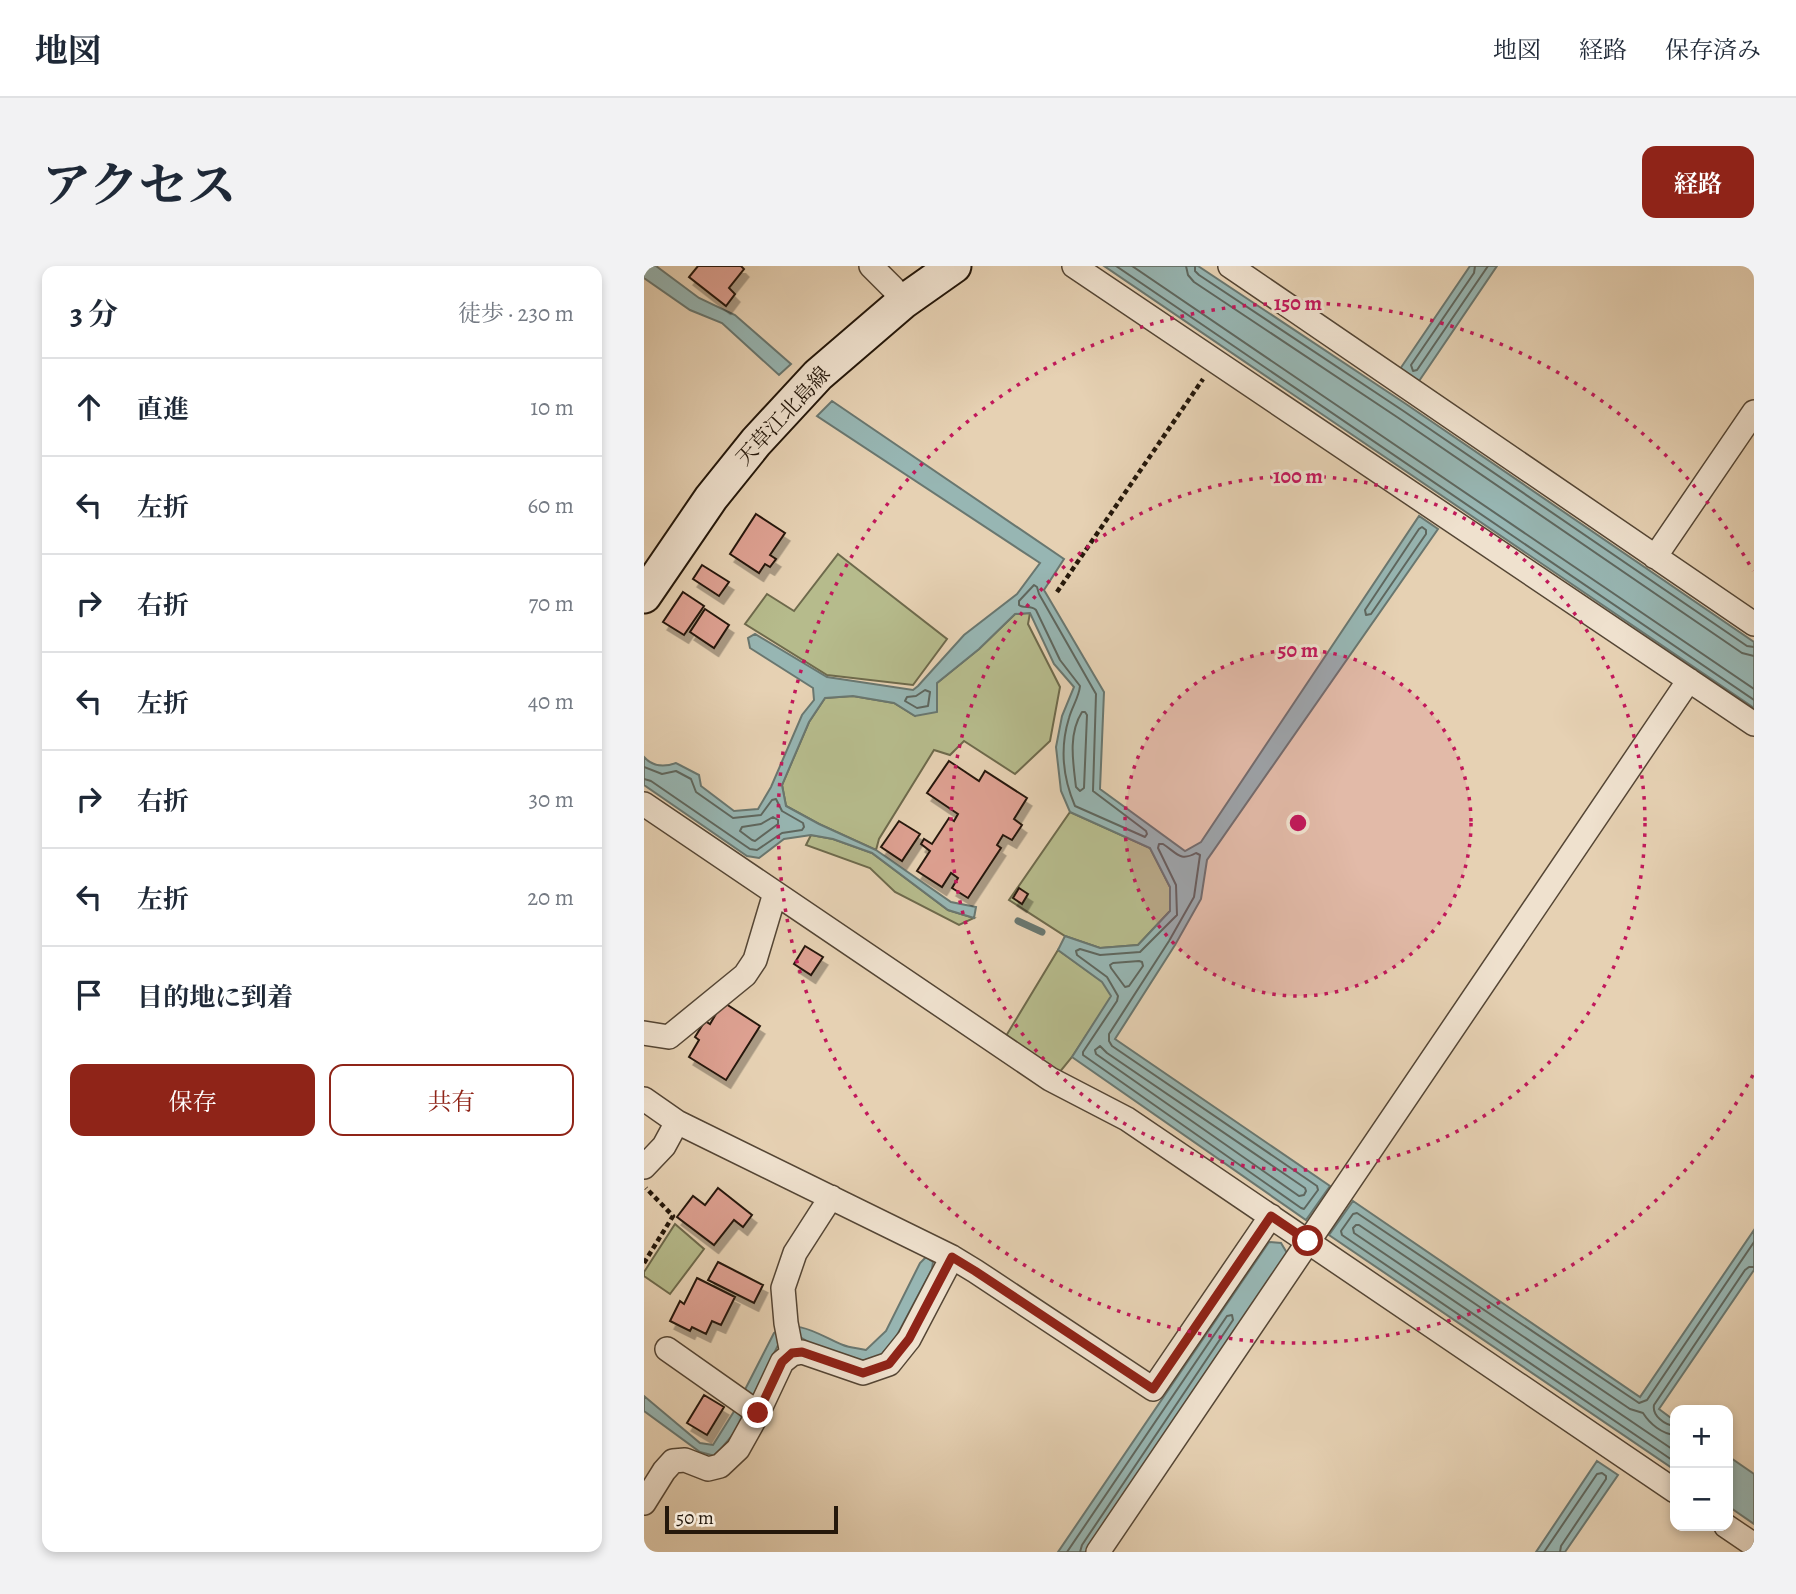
<!DOCTYPE html>
<html lang="ja">
<head>
<meta charset="utf-8">
<style>
  :root { --surface:#fff; --page:#f2f2f3; --text:#1f2937; --muted:#747a83; --line:#e0e1e3; --accent:#8f2418 }
  body { margin:0; font-family:Alegreya,"Noto Serif JP",serif; background:var(--page); color:var(--text) }
  .controls { position:absolute; right:21px; bottom:21px; display:grid; overflow:hidden; border-radius:14px; box-shadow:0 4px 10px #0003 }
  .controls button { width:63px; height:63px; display:grid; place-items:center; padding:0; border:0; border-bottom:2px solid var(--line); background:var(--surface); color:var(--text); font:35px sans-serif }
  .scale { position:absolute; left:21px; bottom:18px; width:173px; box-sizing:border-box; padding-left:7px; border:4px solid #25180b; border-top:0; font-size:19px; line-height:24px; white-space:nowrap; color:#25180b; -webkit-text-stroke:5px #efe1ce; paint-order:stroke }
  .stop { position:absolute; width:21px; height:21px; margin:-16px; border:5px solid #8f2418; border-radius:50%; background:#fff }
  .stop.end { background:#8f2418; border-color:#fff; box-shadow:0 2px 7px #0008 }
  .list { margin:0; padding:0; list-style:none }
  h2 { display:flex; justify-content:space-between; align-items:center; height:91px; margin:0; padding:0 28px; font-size:30px }
  h2 small { font-size:23px; font-weight:400; color:var(--muted) }
  .list li { display:grid; grid-template-columns:46px 1fr auto; gap:21px; align-items:center; box-sizing:border-box; height:98px; padding:0 28px; border-top:2px solid var(--line) }
  .list b { display:block; font-size:26px; white-space:nowrap }
  .list em { font-size:23px; font-style:normal; color:var(--muted) }
  .actions { display:flex; gap:14px; padding:21px 28px }
  .actions a { flex:1; padding:16px 0; border:2px solid var(--accent); border-radius:14px; text-align:center; font-size:24px; color:var(--accent) }
  .actions .main { background:var(--accent); color:#fff }
  .icon { flex:none; width:38px; height:38px; fill:none; stroke:currentColor; stroke-width:2; stroke-linecap:round; stroke-linejoin:round }
  .map { position:relative; flex:none; width:1110px; height:1286px; overflow:hidden; border-radius:14px }
  header { display:flex; align-items:center; gap:42px; box-sizing:border-box; height:98px; padding:0 35px; background:var(--surface); border-bottom:2px solid var(--line) }
  header strong { font-size:33px }
  nav { display:flex; gap:38px; margin-inline-start:auto; font-size:24px }
  .intro { display:flex; align-items:center; justify-content:space-between; box-sizing:border-box; height:168px; padding:0 42px }
  h1 { margin:0; font-size:49px }
  .button { padding:18px 32px; border-radius:14px; background:var(--accent); color:#fff; font-size:24px; font-weight:700 }
  main { display:flex; gap:42px; padding:0 42px }
  aside { flex:1; background:var(--surface); border-radius:14px; box-shadow:0 4px 10px #0003 }
  .map>svg:first-child { display:block }
  .green { fill:#b6bb8c; stroke:#6e6a4c; stroke-width:2 }
  .water { fill:#97b6b3; stroke:#697770; stroke-width:2 }
  .lines { fill:none; stroke-linecap:round; stroke-linejoin:round }
  .shore { stroke:#5e675f; stroke-width:2 }
  .stream { stroke:#697770; stroke-width:7 }
  .building { fill:#dea192; stroke:#25180b; stroke-width:2; filter:url(#shadow) }
  .street-casing { stroke:#554635; stroke-width:26 }
  .secondary-casing { stroke:#25180b; stroke-width:37 }
  .path { stroke:#25180b; stroke-width:4.5; stroke-dasharray:5 3.5; stroke-linecap:butt }
  .street { stroke:#efe1ce; stroke-width:23 }
  .secondary { stroke:#efe1ce; stroke-width:33 }
  .route { stroke:#8f2418; stroke-width:9 }
  .ring { fill:none; stroke:#c2185b; stroke-width:3.5; stroke-dasharray:3.5 7 }
  .labels { text-anchor:middle; dominant-baseline:central; stroke-width:6; stroke-linejoin:round; paint-order:stroke }
  .street-label { font-size:21px; fill:#25180b; stroke:#efe1ce }
  .centre { fill:#c2185b; stroke:#efe1ce; stroke-width:3.5 }
  .ring-label { font-size:21px; text-anchor:middle; font-weight:bold; fill:#c2185b; stroke:#efe1ce; stroke-width:6; stroke-linejoin:round; paint-order:stroke }
</style>
</head>
<body>
<header>
<strong>地図</strong>
<nav><a>地図</a><a>経路</a><a>保存済み</a></nav>
</header>
<div class="intro"><h1>アクセス</h1><a class="button">経路</a></div>
<main>
<aside>
<h2>3 分<small>徒歩 · 230 m</small></h2>
<ul class="list">
<li><svg class="icon" aria-label="ahead" viewBox="0 0 24 24"><path d="M12 20V5M6 11l6-6 6 6"/></svg><div><b>直進</b></div><em>10 m</em></li>
<li><svg class="icon" aria-label="left" viewBox="0 0 24 24"><path d="M17 20v-9H6M10 6l-5 5 5 5"/></svg><div><b>左折</b></div><em>60 m</em></li>
<li><svg class="icon" aria-label="right" viewBox="0 0 24 24"><path d="M7 20v-9h11M14 6l5 5-5 5"/></svg><div><b>右折</b></div><em>70 m</em></li>
<li><svg class="icon" aria-label="left" viewBox="0 0 24 24"><path d="M17 20v-9H6M10 6l-5 5 5 5"/></svg><div><b>左折</b></div><em>40 m</em></li>
<li><svg class="icon" aria-label="right" viewBox="0 0 24 24"><path d="M7 20v-9h11M14 6l5 5-5 5"/></svg><div><b>右折</b></div><em>30 m</em></li>
<li><svg class="icon" aria-label="left" viewBox="0 0 24 24"><path d="M17 20v-9H6M10 6l-5 5 5 5"/></svg><div><b>左折</b></div><em>20 m</em></li>
<li><svg class="icon" aria-label="arrive" viewBox="0 0 24 24"><path d="M6 21V4h12l-3 4 3 4H6"/></svg><div><b>目的地に到着</b></div></li>
</ul>
<div class="actions"><a class="main">保存</a><a>共有</a></div>
</aside>
<div class="map">
<svg width="1110" height="1286" viewBox="0 0 1110 1286">
  <defs>
    <filter id="shadow"><feDropShadow dx="4.5" dy="8" stdDeviation="0" flood-color="#0004"/></filter>
  </defs>
  <rect width="100%" height="100%" fill="#e6d1b3"/>
  <filter id="stains"><feTurbulence type="fractalNoise" baseFrequency=".00286" numOctaves="4"/><feColorMatrix values="0 0 0 0 .2 0 0 0 0 .09 0 0 0 0 .02 0 0 0 .5 -.17"/></filter>
  <radialGradient id="worn" r=".72"><stop offset=".6" stop-color="#630" stop-opacity="0"/><stop offset="1" stop-color="#630" stop-opacity=".3"/></radialGradient>
  <path class="green" d="M194,288L303,373L269,419L183,409L101,358L123,328L150,345Z
    M386,347L384,358L416,421L406,475L371,508L320,475L306,489L290,484L235,573L232,584L175,558L142,540L138,519L165,456L181,432L209,430L250,437L271,450L293,417L335,383L371,348Z
    M426,546L506,582L526,621V645L494,679L456,682L421,670L365,634Z
    M167,569L189,573L228,587L304,644L330,652L315,659L251,626L226,602L162,579Z
    M414,684L459,716L468,730L428,791L415,807L362,770Z
    M31,958L60,983L26,1028L0,1010V1006Z"/>
  <path class="water" d="M0,0H12L55,32L91,49L147,98L135,109L78,57L46,44L0,12Z
    M460,0H554L762,138L1110,376V442Z
    M826,0H853L773,118L756,103Z
    M188,135L420,293L400,324L460,426L456,523L541,585L557,576L775,250L794,263L563,594L557,633L531,679L471,773L686,920L662,954L428,791L467,730L458,716L414,684L421,670L456,682L494,679L526,645V621L506,582L426,546L417,525L412,481L418,450L430,421L410,398L386,347L371,348L335,383L293,417V446L271,450L250,437L209,430L181,432L165,456L138,519L142,540L175,558L232,584L307,636L332,641L330,652L304,644L228,587L189,573L167,569L140,573L115,592L103,590L0,519V491C9,501 21,501 32,497L55,509L57,520L90,545L114,543L127,521L158,449L170,434L169,422L106,382L104,372L111,368L183,411L269,424L274,420L320,369L373,328L396,297L173,150Z
    M709,935L996,1131L1110,964V1004L1015,1143L1031,1155V1204L685,969Z
    M625,976L637,977L643,987L442,1286H414Z
    M282,991L289,996L288,1003L251,1073L237,1089L215,1096L174,1082L156,1071L144,1069L135,1077L92,1165L71,1190L56,1186L0,1145V1130L56,1177L69,1179L89,1147L130,1067C152,1050 178,1071 199,1079C206,1082 214,1082 222,1084L242,1065L276,997Z
    M1084,1190L1110,1208V1258L1084,1240Z
    M953,1195L974,1209L921,1286H892Z"/>
  <g class="lines">
    <path class="shore" d="M472,0L1110,434
      M488,0L1110,423
      M542,0L544,9L550,16L753,151L1098,387L1110,390
      M551,0V5L555,9L758,144L1103,380L1110,381
      M831,0L830,7L767,99L769,105L773,104L844,0
      M778,261L782,264V268L727,348L722,349L721,344L775,263Z
      M390,319L393,321L395,328L452,428L449,525L502,565L503,568L501,571L431,540C419,512 416,481 425,452C428,441 435,431 436,420L416,394L392,344C387,339 380,343 375,339V335Z
      M281,424L286,426L284,440L273,442L261,435L263,431L272,430Z
      M438,446H441L443,449L440,522L436,525L432,521C429,496 424,468 438,446Z
      M0,501L18,508L32,505L47,513L52,526L89,552L117,549L128,534L132,533L138,545L159,557L160,561L158,564L138,567L113,584L106,583L7,515L0,513
      M129,551L134,554V558L111,575L108,574L96,565L98,561L117,558Z
      M515,578H519C533,587 536,596 552,587L556,589L550,631L525,675L465,768V775L468,780L673,920L674,924L660,943L657,942L439,789V786L473,735L474,730L463,711L433,689L432,685L436,683L456,689L496,686L533,649L532,619L514,582Z
      M495,695L498,696L499,700L485,720L481,721L467,702L466,699L469,697Z
      M456,780L463,787L661,922L662,925L660,929L655,930L452,788L451,784Z
      M1031,1160C1021,1159 1008,1150 1010,1139L1101,1004L1105,1001H1110
      M1031,1169C1018,1168 1006,1158 999,1147L986,1143L715,959H712L709,962L710,967L1031,1185
      M1031,1196L698,969L697,965L709,948L713,947L995,1137L1003,1134L1110,976
      M423,1286L583,1050L588,1049L589,1054L438,1279L436,1286
      M900,1286L953,1208L958,1207L962,1210V1213L917,1280L916,1286"/>
    <path class="stream" d="M374,655L398,666"/>
  </g>
  <path class="building" d="M54,0H97L100,3L85,22L91,28L82,40L45,11Z
    M112,248L141,267L126,289L132,293L126,301L121,298L115,307L86,288Z
    M58,299L85,316L75,330L49,313Z
    M39,326L60,340L40,369L19,356Z
    M61,343L85,359L70,382L46,366Z
    M305,495L335,515L341,505L383,532L370,553L378,559L368,574L359,569L353,579L357,582L324,632L308,622L314,612L307,607L298,621L273,605L286,585L277,578L280,573L288,578L305,552L310,555L314,548L283,527Z
    M255,555L276,568L258,595L237,581Z
    M375,622L384,628L378,638L369,632Z
    M161,680L179,691L167,709L150,698Z
    M79,736L116,760L82,814L45,791L55,774L51,771L61,755L66,758Z
    M74,922L108,949L99,961L90,954L70,979L33,951L49,930L61,939Z
    M74,996L119,1019L110,1037L64,1014Z
    M53,1012L91,1031L77,1059L68,1055L62,1068L48,1061L46,1065L26,1055L36,1035L40,1038Z
    M60,1129L80,1141L63,1169L43,1157Z"/>
  <g class="lines">
    <defs>
      <path id="street" d="M227,0L249,22L259,36
        M430,0L1110,458
        M586,0L1110,358
        M1011,291L1110,146
        M0,538L406,813L483,853L1031,1225
        M0,767L25,771L101,709L111,694L131,627
        M0,833L33,856L308,991L331,1005L509,1123L627,950
        M0,901L20,880L33,856
        M23,1083L114,1147
        M148,1088L142,1057L139,1022L151,987L187,931
        M0,1237L20,1205L29,1195L41,1194L64,1203L76,1200L94,1183L114,1147L138,1096L148,1088L158,1086L219,1107L245,1098L265,1073L308,991
        M1082,1260L1110,1279
        M454,1286L1045,414"/>
      <path id="secondary" d="M0,330L67,232L112,176L174,109L259,36L310,0"/>
    </defs>
    <use href="#street" class="street-casing"/>
    <use href="#secondary" class="secondary-casing"/>
    <path class="path" d="M413,326L559,113
      M0,997L29,950L2,922"/>
    <use href="#street" class="street"/>
    <use href="#secondary" class="secondary"/>
  </g>
  <g class="lines">
    <path class="route" d="M114,1147L138,1096L148,1087L158,1086L219,1107L245,1098L265,1073L308,991L331,1005L509,1123L627,950L664,975"/>
  </g>
  <circle cx="654" cy="557" r="173" fill="#c2185b" fill-opacity=".12"/>
  <g class="ring">
    <circle cx="654" cy="557" r="173"/>
    <circle cx="654" cy="557" r="347"/>
    <path d="M1109 809A520 520 0 1 1 1109 305"/>
  </g>
  <g class="labels">
    <g class="street-label">
      <text transform="translate(139 150) rotate(-47)">天草江北島線</text>
    </g>
  </g>
  <circle cx="654" cy="557" r="10" class="centre"/>
  <g class="ring-label">
    <text x="654" y="44">150 m</text>
    <text x="654" y="217">100 m</text>
    <text x="654" y="391">50 m</text>
  </g>
  <rect width="100%" height="100%" filter="url(#stains)"/>
  <rect width="100%" height="100%" fill="url(#worn)"/>
</svg>
<div class="controls">
<button>+</button>
<button>−</button>
</div>
<div class="scale">50 m</div>
<div class="stop" style="left:664px;top:975px"></div>
<div class="stop end" style="left:114px;top:1147px"></div>
</div>
</main>
</body>
</html>
